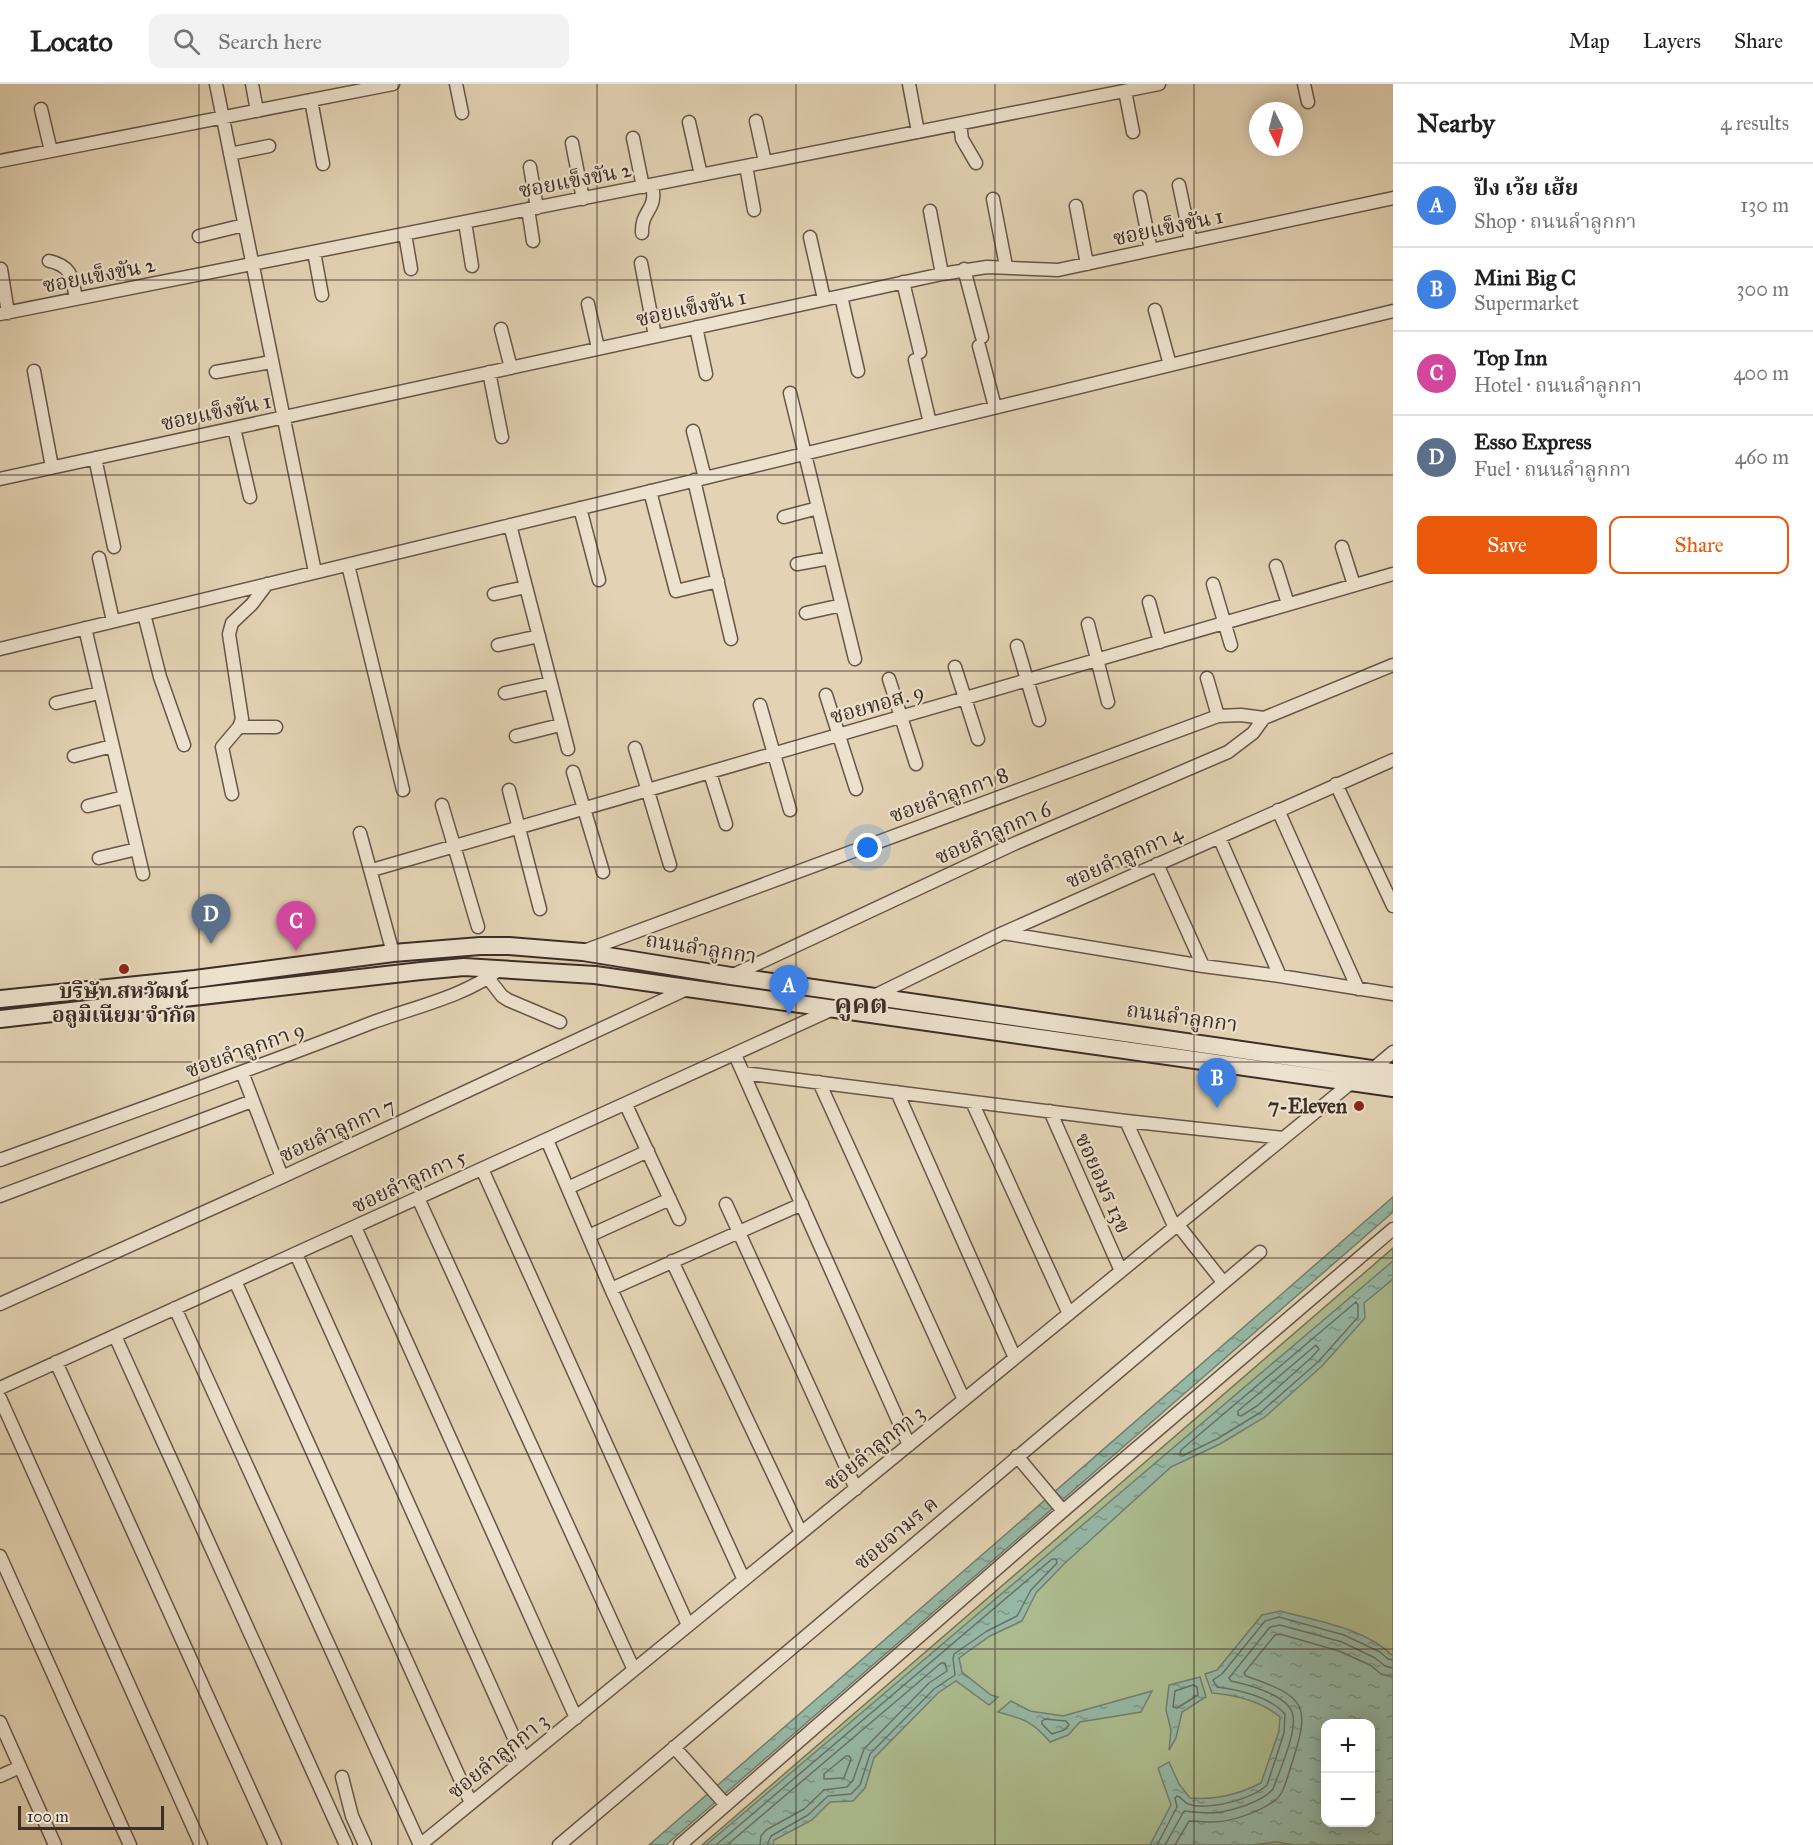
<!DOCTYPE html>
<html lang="en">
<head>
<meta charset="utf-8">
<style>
  :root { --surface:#fff; --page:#f2f2f2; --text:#202124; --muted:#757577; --line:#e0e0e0; --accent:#ea580c }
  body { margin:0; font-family:"IM FELL Great Primer","Noto Serif Thai",serif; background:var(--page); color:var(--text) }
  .controls { position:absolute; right:18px; bottom:18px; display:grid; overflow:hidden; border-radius:12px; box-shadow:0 3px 15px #0003 }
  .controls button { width:54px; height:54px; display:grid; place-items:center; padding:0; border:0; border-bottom:2px solid var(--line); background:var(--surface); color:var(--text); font:30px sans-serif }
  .compass { position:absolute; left:1249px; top:18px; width:54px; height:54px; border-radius:50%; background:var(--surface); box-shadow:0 3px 15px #0003; rotate:174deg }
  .scale { position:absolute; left:18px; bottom:15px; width:146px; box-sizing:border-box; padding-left:6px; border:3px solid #3c2d27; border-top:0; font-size:16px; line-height:21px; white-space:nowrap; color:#3c2d27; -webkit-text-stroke:4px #ede2ce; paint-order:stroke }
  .you { position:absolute; left:868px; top:764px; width:21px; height:21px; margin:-15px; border:4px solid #fff; border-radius:50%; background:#1a73e8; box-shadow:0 0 0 9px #1a73e833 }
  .badge { display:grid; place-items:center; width:39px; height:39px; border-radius:50%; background:var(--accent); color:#fff; font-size:20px; font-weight:700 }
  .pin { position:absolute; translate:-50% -50px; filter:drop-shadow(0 2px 3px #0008) }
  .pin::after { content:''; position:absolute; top:32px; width:21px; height:18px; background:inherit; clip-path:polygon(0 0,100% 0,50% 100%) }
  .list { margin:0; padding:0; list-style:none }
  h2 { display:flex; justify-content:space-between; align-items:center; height:78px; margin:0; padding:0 24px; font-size:26px }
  h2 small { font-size:20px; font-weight:400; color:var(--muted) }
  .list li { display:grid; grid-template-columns:39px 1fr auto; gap:18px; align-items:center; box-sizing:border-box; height:84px; padding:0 24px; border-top:2px solid var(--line) }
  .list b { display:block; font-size:22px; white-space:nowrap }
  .list p { margin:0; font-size:20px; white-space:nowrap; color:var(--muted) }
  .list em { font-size:20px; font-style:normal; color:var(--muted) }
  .actions { display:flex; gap:12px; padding:18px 24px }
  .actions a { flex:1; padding:14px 0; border:2px solid var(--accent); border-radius:12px; text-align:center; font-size:21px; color:var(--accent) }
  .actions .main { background:var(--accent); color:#fff }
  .icon { flex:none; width:33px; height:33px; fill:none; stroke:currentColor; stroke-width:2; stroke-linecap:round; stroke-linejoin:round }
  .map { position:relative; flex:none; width:1393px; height:1761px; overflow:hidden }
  header { display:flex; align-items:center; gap:36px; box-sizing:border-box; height:84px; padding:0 30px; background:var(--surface); border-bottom:2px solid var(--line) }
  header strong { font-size:28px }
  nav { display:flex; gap:33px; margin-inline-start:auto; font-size:21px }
  .search { width:420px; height:54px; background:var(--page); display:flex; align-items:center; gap:15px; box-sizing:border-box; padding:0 21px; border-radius:12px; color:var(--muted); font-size:22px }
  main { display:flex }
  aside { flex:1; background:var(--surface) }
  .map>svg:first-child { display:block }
  .grass { fill:#aebe91; stroke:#75765c; stroke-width:1.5; fill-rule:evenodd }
  .water { fill:url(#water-ripples); stroke:#728174; stroke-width:1.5; fill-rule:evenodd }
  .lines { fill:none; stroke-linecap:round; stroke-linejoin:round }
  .shore { stroke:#697367; stroke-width:1.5 }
  .street-casing { stroke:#66564a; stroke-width:15 }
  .secondary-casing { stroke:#3c2d27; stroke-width:20 }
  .street { stroke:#ede2ce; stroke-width:12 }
  .secondary { stroke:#ede2ce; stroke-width:16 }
  .grid { fill:none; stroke:#3c2d27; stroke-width:1.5; stroke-opacity:0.55 }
  .poi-dot { fill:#8f2418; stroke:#ede2ce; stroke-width:2 }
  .labels { text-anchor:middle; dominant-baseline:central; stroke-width:4.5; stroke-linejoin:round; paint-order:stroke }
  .street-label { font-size:21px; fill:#3c2d27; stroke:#ede2ce }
  .poi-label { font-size:21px; font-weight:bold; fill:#3c2d27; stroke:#ede2ce }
  .district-label { font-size:27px; font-weight:bold; fill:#3c2d27; stroke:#ede2ce }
</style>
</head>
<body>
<header>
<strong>Locato</strong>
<div class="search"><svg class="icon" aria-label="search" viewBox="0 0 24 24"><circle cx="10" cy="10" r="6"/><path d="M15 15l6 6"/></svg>Search here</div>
<nav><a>Map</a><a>Layers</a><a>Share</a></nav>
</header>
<main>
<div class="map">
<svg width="1393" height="1761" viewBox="0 0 1393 1761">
  <defs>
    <pattern id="water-ripples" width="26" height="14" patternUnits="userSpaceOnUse" patternTransform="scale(1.5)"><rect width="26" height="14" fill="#96b9a7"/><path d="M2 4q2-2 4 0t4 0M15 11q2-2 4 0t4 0" fill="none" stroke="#7c9788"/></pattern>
  </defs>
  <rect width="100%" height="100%" fill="#e3d3b4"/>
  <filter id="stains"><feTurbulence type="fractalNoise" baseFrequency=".00333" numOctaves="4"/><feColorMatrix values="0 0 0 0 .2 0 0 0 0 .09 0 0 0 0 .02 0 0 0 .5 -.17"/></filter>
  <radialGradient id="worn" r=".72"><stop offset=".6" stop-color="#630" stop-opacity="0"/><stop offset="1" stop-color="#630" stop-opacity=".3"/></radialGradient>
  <path class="grass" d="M1393,1164V1761H702ZM1326,1640H1370V1738H1326Z"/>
  <path class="water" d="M1393,1113V1128L666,1761H649Z
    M1393,1177V1195L1364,1219L1365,1234L1322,1282L1265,1333L1220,1360L1171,1383L1064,1480L1036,1509L1022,1537L990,1552L959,1574L962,1588L991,1611L998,1613L989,1621L956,1597L938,1609L874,1674L865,1704L853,1717L830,1718L812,1736L774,1756L773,1761H706Z
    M1280,1527C1317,1537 1365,1544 1393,1572V1761H1295L1277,1758L1252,1761H1150L1171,1721L1158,1684L1169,1678L1179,1700L1190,1714C1216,1716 1237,1711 1261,1699L1279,1647L1280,1633C1261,1617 1236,1611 1212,1609L1205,1590L1217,1586L1262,1531ZM1326,1640H1370V1738H1326Z
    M1200,1593L1206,1613L1182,1628L1176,1654L1169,1666L1171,1646L1166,1626L1169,1601Z
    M1152,1607L1141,1628L1080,1638L1068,1651L1050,1658C1032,1637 1024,1635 998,1628L1011,1617L1030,1627L1063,1632Z"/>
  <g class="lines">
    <path class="shore" d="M1356,1218L1358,1221V1233L1318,1278L1261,1328L1217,1355L1184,1371L1180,1370L1181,1366Z
      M1316,1261L1319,1265L1312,1273L1257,1322L1241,1332L1238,1331V1327Z
      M1193,1601L1197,1603L1198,1611L1177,1624L1173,1623L1175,1607Z
      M1045,1635L1066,1637L1069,1641L1064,1646L1052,1650L1042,1640V1637Z
      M846,1672H849L851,1675L844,1694L824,1695V1690Z
      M716,1761L1052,1475H1056L1057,1479L1031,1506L1017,1532L987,1547L954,1570L953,1575L955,1591L934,1605L870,1670L860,1701L851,1710L828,1712L808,1731L771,1752L767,1761
      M727,1761L941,1579H945L947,1587L929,1599L864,1665L853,1696L847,1703L824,1706L804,1725L766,1746L761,1752L760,1761
      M1157,1761L1177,1723L1175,1714L1177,1712C1182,1713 1183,1718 1188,1720C1208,1727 1252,1715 1267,1701L1284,1649L1285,1630C1269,1612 1240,1606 1217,1603L1213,1596L1222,1590L1265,1537L1279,1533L1344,1551L1380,1568L1388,1575L1393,1576
      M1165,1761L1184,1727C1193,1728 1203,1729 1212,1729C1229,1728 1263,1718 1273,1705C1279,1688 1299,1644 1292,1628C1286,1611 1247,1600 1231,1597L1229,1594L1270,1543L1280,1541L1342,1558L1375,1574L1385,1582L1393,1584
      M1175,1761L1189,1737C1196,1737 1204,1738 1212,1738C1231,1738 1256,1729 1273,1718C1284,1711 1287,1694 1291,1682C1311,1621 1307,1613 1246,1592L1244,1589L1275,1551L1280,1550L1339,1567L1370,1581L1381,1590L1393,1593"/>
    <defs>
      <path id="street" d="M216,0L315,488
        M252,0L257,27
        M456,0L462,29
        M909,0L918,48
        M1304,0L1308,18
        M1125,7L1133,48
        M311,16L323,80
        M41,25L51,67
        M756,37L765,78
        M689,38L701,91
        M960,40L962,55L976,79
        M633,54L643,103
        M572,59L583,115
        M230,70L269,62
        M0,77L393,0
        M746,82L754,126
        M530,83L537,124
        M1179,101L1191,158
        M1140,113L1151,166
        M993,115L1006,182
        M1076,122L1087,180
        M528,125L533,157
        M930,127L942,190
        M465,138L472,182
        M642,149C641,125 658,127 652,101
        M405,150L411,185
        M199,152L244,141
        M810,153L824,215
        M314,168L322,211
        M49,177C73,182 72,195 76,215
        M641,179L655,252
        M1,185L8,229
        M964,185L982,253
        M903,198L920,268
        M841,212L858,287
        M588,220L598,264
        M1155,226L1170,281
        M0,230L1159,0
        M696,243L706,290
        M501,245L511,284
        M979,262L995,323
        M915,276L930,339
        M34,287L52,383
        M216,288L271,278
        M489,288L502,353
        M790,309L855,575
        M234,344L250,413
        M693,347L705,394
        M95,374L114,463
        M0,395L942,190L987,183L1058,186L1393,114
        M694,396L731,555
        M650,407L676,507L718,497
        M580,424L599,496
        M784,433L818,424
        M510,441L568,665
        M1342,463L1354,501
        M99,474L113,537
        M797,480L830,474
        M348,481L403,706
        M1276,482L1288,520
        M1213,500L1231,561
        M494,510L526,503
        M1149,518L1160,558
        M806,529L842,521
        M144,530L160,593L184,661
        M1088,540L1108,618
        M85,544L143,790
        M498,561L539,552
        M1017,562L1039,636
        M0,565L1393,227
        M955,583L978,655
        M1207,594L1218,632
        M889,595L916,680
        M505,609L550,599
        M826,611L856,705
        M56,619L99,609
        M760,621L790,726
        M239,643H276
        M516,652L560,641
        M635,664L670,781
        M74,672L112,662
        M573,688L603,788
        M710,689L726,740
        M1336,700L1393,822
        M509,706L540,825
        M232,710L222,663L239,643L242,635L229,550L232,539L252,520L267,500
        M442,721L478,843
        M88,722L124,713
        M1278,726L1358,905
        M360,749L393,869
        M1219,753L1280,892
        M99,774L137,765
        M1157,780L1203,882
        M372,786L1393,490
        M1003,849L1203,882L1280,892L1393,910
        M584,867L1218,632L1241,631L1264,634L1393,581
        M731,892L1016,759L1228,668L1253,649L1264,634
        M488,894L502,912L508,916L560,938
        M874,912L1003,849L1393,676
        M735,971L909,1361
        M1374,984L1393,968
        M242,988L282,1093
        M743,989L1126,1037L1283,1054
        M819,998L964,1316
        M897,1008L1015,1274
        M972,1018L1069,1230
        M626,1021L679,1135
        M1050,1027L1121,1187
        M1126,1037L1175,1144
        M547,1056L611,1205L744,1496
        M0,1076C124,1031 248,987 371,939C414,923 464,913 500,885
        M482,1085L688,1541
        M572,1102L648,1067
        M0,1112L252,1017
        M418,1114L634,1586
        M726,1120L856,1405
        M1178,1141L1223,1198
        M355,1143L576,1634
        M595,1149L670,1115
        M296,1170L524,1676
        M672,1177L801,1449
        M235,1197L471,1719
        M611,1205L802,1120
        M0,1220L282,1093L689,904
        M175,1224L420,1761
        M115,1252L346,1761
        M56,1278L275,1761
        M0,1304L833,925
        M0,1314L201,1761
        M1017,1372L1063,1427
        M0,1472L130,1761
        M0,1638L55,1761
        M674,1663L726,1721
        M0,1692L20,1683
        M342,1693L352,1732L365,1761
        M420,1761L1352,998
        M559,1761L1260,1168
        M680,1761L1063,1427L1393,1145"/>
      <path id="secondary" d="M0,915L195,895L393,869L480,862H509L583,868L731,892L1393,988
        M0,935L421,887L464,883L595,891L1393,1004"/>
    </defs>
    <use href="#street" class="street-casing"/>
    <use href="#secondary" class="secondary-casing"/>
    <use href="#street" class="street"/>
    <use href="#secondary" class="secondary"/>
  </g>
  <path class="grid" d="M199,0V1761M398,0V1761M597,0V1761M796,0V1761M995,0V1761M1194,0V1761M0,196H1393M0,391H1393M0,587H1393M0,783H1393M0,978H1393M0,1174H1393M0,1370H1393M0,1565H1393"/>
  <g class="poi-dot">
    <circle cx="124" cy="885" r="6"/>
    <circle cx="1359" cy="1022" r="6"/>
  </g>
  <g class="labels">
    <g class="street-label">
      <text transform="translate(575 96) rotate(-11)">ซอยแข็งขัน 2</text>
      <text transform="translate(1168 143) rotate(-12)">ซอยแข็งขัน 1</text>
      <text transform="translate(99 191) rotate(-11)">ซอยแข็งขัน 2</text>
      <text transform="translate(691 224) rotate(-12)">ซอยแข็งขัน 1</text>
      <text transform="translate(216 328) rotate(-12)">ซอยแข็งขัน 1</text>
      <text transform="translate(877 620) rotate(-16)">ซอยทอส. 9</text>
      <text transform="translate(949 711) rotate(-20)">ซอยลำลูกกา 8</text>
      <text transform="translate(993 749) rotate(-24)">ซอยลำลูกกา 6</text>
      <text transform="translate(1124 773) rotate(-24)">ซอยลำลูกกา 4</text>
      <text transform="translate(701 864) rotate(9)">ถนนลำลูกกา</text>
      <text transform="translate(1182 933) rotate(8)">ถนนลำลูกกา</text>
      <text transform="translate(245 966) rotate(-20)">ซอยลำลูกกา 9</text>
      <text transform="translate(337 1046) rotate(-25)">ซอยลำลูกกา 7</text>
      <text transform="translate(409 1097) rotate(-25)">ซอยลำลูกกา 5</text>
      <text transform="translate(1103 1099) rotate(66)">ซอยอมร 13ข</text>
      <text transform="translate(874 1364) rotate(-39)">ซอยลำลูกกา 3</text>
      <text transform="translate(896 1449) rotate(-40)">ซอยจามร ค</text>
      <text transform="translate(498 1672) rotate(-39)">ซอยลำลูกกา 3</text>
    </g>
    <g class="poi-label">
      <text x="124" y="907">บริษัท สหวัฒน์<tspan x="124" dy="24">อลูมิเนียม จำกัด</tspan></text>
      <text x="1347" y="1022" text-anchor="end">7-Eleven</text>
    </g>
    <g class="district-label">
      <text x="861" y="919">คูคต</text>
    </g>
  </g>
  <rect width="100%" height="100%" filter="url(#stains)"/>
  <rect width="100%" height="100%" fill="url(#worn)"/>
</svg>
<div class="controls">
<button>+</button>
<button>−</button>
</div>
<svg class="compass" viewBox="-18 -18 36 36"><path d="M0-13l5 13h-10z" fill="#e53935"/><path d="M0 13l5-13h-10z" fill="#757577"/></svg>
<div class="scale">100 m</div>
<div class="you"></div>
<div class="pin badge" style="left:789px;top:931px;background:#3f7fe0">A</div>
<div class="pin badge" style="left:1217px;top:1024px;background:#3f7fe0">B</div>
<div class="pin badge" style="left:296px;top:867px;background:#d1479c">C</div>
<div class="pin badge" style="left:211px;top:860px;background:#5c6f8a">D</div>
</div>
<aside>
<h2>Nearby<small>4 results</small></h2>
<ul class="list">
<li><span class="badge" style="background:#3f7fe0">A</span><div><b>ปัง เว้ย เฮ้ย</b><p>Shop · ถนนลำลูกกา</p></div><em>130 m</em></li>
<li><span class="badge" style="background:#3f7fe0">B</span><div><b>Mini Big C</b><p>Supermarket</p></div><em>300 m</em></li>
<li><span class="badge" style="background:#d1479c">C</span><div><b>Top Inn</b><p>Hotel · ถนนลำลูกกา</p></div><em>400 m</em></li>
<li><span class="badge" style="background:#5c6f8a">D</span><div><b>Esso Express</b><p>Fuel · ถนนลำลูกกา</p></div><em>460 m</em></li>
</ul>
<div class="actions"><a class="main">Save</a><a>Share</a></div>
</aside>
</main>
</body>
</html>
